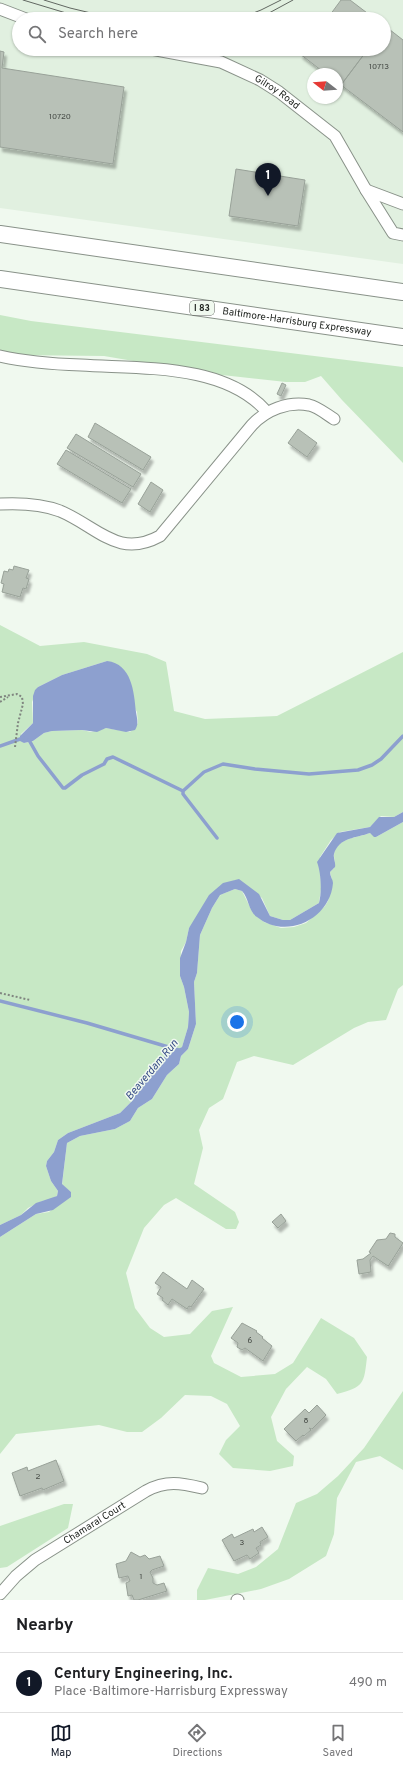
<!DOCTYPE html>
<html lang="en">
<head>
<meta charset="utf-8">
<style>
  :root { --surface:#fff; --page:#f6f6f6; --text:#202124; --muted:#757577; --line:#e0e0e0; --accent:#111827 }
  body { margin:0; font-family:Overpass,sans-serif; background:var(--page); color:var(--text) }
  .compass { position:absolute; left:307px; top:68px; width:36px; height:36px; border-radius:50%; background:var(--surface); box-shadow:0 1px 3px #0004; rotate:287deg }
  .you { position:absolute; left:237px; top:1022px; width:14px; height:14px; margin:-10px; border:3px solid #fff; border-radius:50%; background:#1a73e8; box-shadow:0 0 0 6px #1a73e833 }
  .badge { display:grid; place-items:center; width:26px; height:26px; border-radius:50%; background:var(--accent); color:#fff; font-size:13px; font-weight:700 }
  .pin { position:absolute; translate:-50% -33px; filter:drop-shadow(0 1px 2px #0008) }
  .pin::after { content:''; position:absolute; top:21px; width:14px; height:12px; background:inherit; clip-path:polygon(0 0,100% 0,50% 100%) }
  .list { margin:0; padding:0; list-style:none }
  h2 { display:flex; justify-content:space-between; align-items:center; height:52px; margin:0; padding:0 16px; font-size:17px }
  h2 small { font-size:13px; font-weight:400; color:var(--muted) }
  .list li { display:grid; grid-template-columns:26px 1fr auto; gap:12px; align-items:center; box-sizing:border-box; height:60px; padding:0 16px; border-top:1px solid var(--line) }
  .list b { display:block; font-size:15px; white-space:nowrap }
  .list p { margin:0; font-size:13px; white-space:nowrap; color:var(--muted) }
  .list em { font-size:13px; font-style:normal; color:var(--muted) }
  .icon { flex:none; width:22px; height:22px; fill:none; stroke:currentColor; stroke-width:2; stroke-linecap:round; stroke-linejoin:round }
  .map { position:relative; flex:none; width:403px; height:1600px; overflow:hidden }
  .search { position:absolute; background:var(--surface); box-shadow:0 1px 3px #0004; left:12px; right:12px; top:12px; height:44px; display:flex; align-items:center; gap:10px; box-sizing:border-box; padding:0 14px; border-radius:22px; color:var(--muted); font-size:15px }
  .sheet { height:112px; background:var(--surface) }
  nav { display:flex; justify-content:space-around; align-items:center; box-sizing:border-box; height:56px; border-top:1px solid var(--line); background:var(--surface); font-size:11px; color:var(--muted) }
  nav a { display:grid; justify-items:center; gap:2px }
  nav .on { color:var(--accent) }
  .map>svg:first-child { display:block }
  .built { fill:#e1f0e0; fill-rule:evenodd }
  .green { fill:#c7e8c5; fill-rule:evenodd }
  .water { fill:#8da0cf }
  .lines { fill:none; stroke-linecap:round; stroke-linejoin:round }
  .stream { stroke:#8da0cf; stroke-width:3.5 }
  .building { fill:#b8c1b7; stroke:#98a198; filter:url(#shadow) }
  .minor-casing { stroke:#899289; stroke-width:13 }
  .highway-casing { stroke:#899289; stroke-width:18 }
  .path { stroke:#808680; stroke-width:2; stroke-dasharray:2 2; stroke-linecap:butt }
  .minor { stroke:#fff; stroke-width:11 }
  .highway { stroke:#fff; stroke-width:16 }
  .tram { stroke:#616761; stroke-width:1 }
  .labels { text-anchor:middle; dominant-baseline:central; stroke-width:3; stroke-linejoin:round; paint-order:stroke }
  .number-label { font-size:8px; fill:#434843 }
  .shield { fill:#f0f9ef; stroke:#5c615b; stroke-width:1 }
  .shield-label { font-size:9px; font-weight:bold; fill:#1c201c }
  .street-label { font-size:10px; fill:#1c201c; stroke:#f0f9ef }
  .water-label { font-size:11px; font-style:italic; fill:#384d88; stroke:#f0f9ef }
</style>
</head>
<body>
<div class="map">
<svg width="403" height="1600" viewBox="0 0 403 1600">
  <defs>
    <filter id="shadow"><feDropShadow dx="2.5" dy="4.5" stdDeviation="1" flood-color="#0004"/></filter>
  </defs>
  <rect width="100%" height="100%" fill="#f0f9ef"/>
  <path class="built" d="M0,0H403V264L0,208ZM19,19H384V49H19ZM313,74H337V98H313Z"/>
  <path class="green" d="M0,315L31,321L403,367V463L342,400L321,376L305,382H286L204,373L104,356L12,355L0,351Z
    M0,625L40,646L84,642L147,654L166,662L174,711L205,719L277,716L403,652V812L394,817L381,816L370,827L340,832L331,840L320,857L321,889L319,903L290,920H283L270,916L262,898L235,880L189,928L186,942L181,951L180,976L184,987L189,1012L188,1027L182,1047L178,1050L168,1054L140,1087L132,1101L120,1113L68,1133L58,1140L54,1152L47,1161L46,1166L51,1181L58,1191L57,1196L49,1200L42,1201L28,1208L21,1215L0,1225ZM107,661L137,712L138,723L130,732L106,728L91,732L82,730L52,731L44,733L33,741L24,743L21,734L33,723L32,702L38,687L62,675Z
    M403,822V985L398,989L386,1020L368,1022L354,1028L293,1065L254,1056L237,1062L223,1099L209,1108L199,1130L203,1148L194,1184L235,1212L239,1222L236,1229H226L176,1198L164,1205L144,1228L126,1273L135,1308L150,1328L164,1337L190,1334L212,1311L233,1307L211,1356L214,1363L241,1377L275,1374L293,1363L321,1318L354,1338L367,1357C364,1384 364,1387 337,1394L326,1379L307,1367L286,1389L271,1417L277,1441L294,1456L293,1466L270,1471L233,1468L219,1454L226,1440L240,1426L227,1404L211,1396L185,1395L161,1418L142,1432H127L99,1425L16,1434L0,1454V1237L36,1214L49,1212L71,1192L62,1185L67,1143L80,1136L115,1129L130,1121L138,1108L152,1099L167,1075L179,1064L181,1056L188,1049L196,1024L194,982L197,973L200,935L212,908L220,895L235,889L242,891L253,913L264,922L281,928L294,927L306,923L325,906L328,901L332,880L330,872L334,868C336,863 334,860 334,855C336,837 358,838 370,833L376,837Z
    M403,1391V1470L380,1456L356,1462L337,1498L334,1534L326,1556L289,1579L261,1589L205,1600H197V1590L208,1568L238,1574L256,1567L278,1549L296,1503L317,1494L338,1476L364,1448Z
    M64,1504H73L68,1528L7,1567L0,1568V1526Z"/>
  <path class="water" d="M107,661C132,664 134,692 136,712C137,719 139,724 135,730L126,732L106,728L97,732L82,730L52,731L44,733L33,741L24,743L20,741V736L33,723V696L35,690L38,687L62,675Z
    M403,812V822L376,837H374L370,833C357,838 339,837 334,854C333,858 336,863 335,867L330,872C330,876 333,880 333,883C330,920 285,940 257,917C248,911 249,898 242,891L235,889L220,895L212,908L200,935L197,973L194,982L196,1024L188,1049L181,1056L179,1064L167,1075L152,1099L138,1108L130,1121L115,1129L80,1136L67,1143L62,1184L71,1192V1197L53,1210L36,1214L0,1237V1225L21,1215L36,1203L57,1196L58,1191L51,1181L46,1166L47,1161L54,1152L58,1140L68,1133L120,1113L132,1101L140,1087L165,1056L182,1047L188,1027L189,1012L184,987L180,976V958L186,942L189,928L209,895L223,883L239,879L259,894L270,916L283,920H290L319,903C322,892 321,872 317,862L337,833L370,827L379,817H394Z"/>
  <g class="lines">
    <path class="stream" d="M29,740L38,756L63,788H65L82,775L104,764L107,759L113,757L183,791V794L217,838
      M0,746L23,738
      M183,791L204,772L223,764L255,769L309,774L358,770L372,765L381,759L403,736
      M0,1001L87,1023L182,1051"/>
  </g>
  <path class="building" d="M341,0H350L375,19H327Z
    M385,26L403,40V132L341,85L368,49H384Z
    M304,49H368L341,85L337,82V74H326L300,54Z
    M0,51L4,52L2,68L124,87L113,164L0,147Z
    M236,169L305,180L298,226L229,216Z
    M282,383L286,385L281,396L277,394Z
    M95,423L151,457L143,470L88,437Z
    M298,429L317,443L307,457L288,443Z
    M76,434L141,474L133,487L67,448Z
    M66,450L131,489L122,503L57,464Z
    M151,482L163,490L150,512L138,504Z
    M14,566L29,570L26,578L29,579L26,589L23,588L20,597L2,592L4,584L1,583L4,571L8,572L9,569L13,570Z
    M281,1214L286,1221L278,1228L272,1222Z
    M390,1233L395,1234V1237L403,1243L389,1265L388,1266L373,1256L370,1260L371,1272L359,1274L357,1260L363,1259L371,1253L369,1252L377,1240L386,1239Z
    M163,1272L187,1289L192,1280L204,1289L191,1307L189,1306L187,1309L172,1299L168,1305L162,1300L163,1298L157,1294L161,1287L155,1283Z
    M242,1323L257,1331L256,1332L263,1337L262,1338L272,1346L263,1361L245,1348L242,1350L237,1347L238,1343L231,1338Z
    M317,1405L326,1415L312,1429L309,1428L311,1430L304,1436L303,1435L296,1441L284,1429L305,1409L309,1413Z
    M56,1460L64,1481L43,1490L42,1488L20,1496L12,1473L27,1467L28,1471Z
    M262,1527L268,1537L260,1542L261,1545L256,1548L259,1553L250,1559L247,1555L234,1561L222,1540L232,1534L234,1538L253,1529L254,1532Z
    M131,1552L140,1557L145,1555L149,1559L160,1556L164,1566L152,1570L150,1572L153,1578V1583L157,1585L164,1583L167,1591L138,1600H134L132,1595L128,1596L126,1583L130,1581L128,1576L119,1578L116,1564L126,1561Z"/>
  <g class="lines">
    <defs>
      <g id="minor">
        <path d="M0,9L26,19"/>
        <path id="s1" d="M151,49L221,62L260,80L279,92L335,136L366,190L393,233L403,235"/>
        <path d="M366,190L403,204"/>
        <path d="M0,356C27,362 54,364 81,365C141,369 225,363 267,412"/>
        <path d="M0,504C20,503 42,504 60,511C98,527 118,559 160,536L252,425C266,410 288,401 309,405C318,407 326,414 334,419"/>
        <path id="s2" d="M0,1594L16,1576L35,1560L146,1491C166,1480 181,1483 202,1488"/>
        <path d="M237,1600H238"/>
      </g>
      <g id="highway">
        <path d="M0,234L403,292"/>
        <path id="s3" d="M0,279L403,337"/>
      </g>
    </defs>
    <use href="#minor" class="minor-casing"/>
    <use href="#highway" class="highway-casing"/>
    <path class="path" d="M0,697L17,694L22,697L23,704L18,723L15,747
      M0,702L8,697
      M0,993L30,1000"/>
    <use href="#minor" class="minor"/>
    <use href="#highway" class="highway"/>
    <path class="tram" d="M23,0L86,19
      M44,0L70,8L116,19
      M238,19L261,10L281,0
      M258,19L293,0"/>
  </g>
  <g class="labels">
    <g class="number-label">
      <text x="379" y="67">10713</text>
      <text x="60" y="117">10720</text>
      <text x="250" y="1341">6</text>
      <text x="306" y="1421">8</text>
      <text x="38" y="1477">2</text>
      <text x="242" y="1543">3</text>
      <text x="141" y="1577">1</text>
    </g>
    <rect class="shield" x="190" y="301" width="24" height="14" rx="3"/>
    <g class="shield-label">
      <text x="202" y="308">I 83</text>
    </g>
    <g class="street-label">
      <text stroke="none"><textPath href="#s1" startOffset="135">Gilroy Road</textPath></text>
      <text stroke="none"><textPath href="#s3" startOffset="300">Baltimore-Harrisburg Expressway</textPath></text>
      <text stroke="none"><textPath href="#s2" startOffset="119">Chamaral Court</textPath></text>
    </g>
    <g class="water-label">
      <text transform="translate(152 1070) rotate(-50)">Beaverdam Run</text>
    </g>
  </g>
</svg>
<svg class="compass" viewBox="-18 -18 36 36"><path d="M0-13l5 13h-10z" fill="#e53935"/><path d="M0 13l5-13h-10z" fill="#757577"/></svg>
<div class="you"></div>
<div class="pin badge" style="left:268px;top:196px">1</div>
<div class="search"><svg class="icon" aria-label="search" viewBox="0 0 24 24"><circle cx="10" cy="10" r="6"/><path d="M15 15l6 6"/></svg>Search here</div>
</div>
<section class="sheet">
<h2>Nearby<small></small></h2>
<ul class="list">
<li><span class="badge">1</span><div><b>Century Engineering, Inc.</b><p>Place · Baltimore-Harrisburg Expressway</p></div><em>490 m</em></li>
</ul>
</section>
<nav>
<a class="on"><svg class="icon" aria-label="map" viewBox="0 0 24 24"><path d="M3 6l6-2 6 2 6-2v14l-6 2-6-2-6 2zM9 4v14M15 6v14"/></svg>Map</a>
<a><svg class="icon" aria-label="directions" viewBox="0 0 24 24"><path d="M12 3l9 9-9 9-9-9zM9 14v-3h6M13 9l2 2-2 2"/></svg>Directions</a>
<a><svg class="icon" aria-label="saved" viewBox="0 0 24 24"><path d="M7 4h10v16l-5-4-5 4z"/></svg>Saved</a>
</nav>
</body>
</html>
